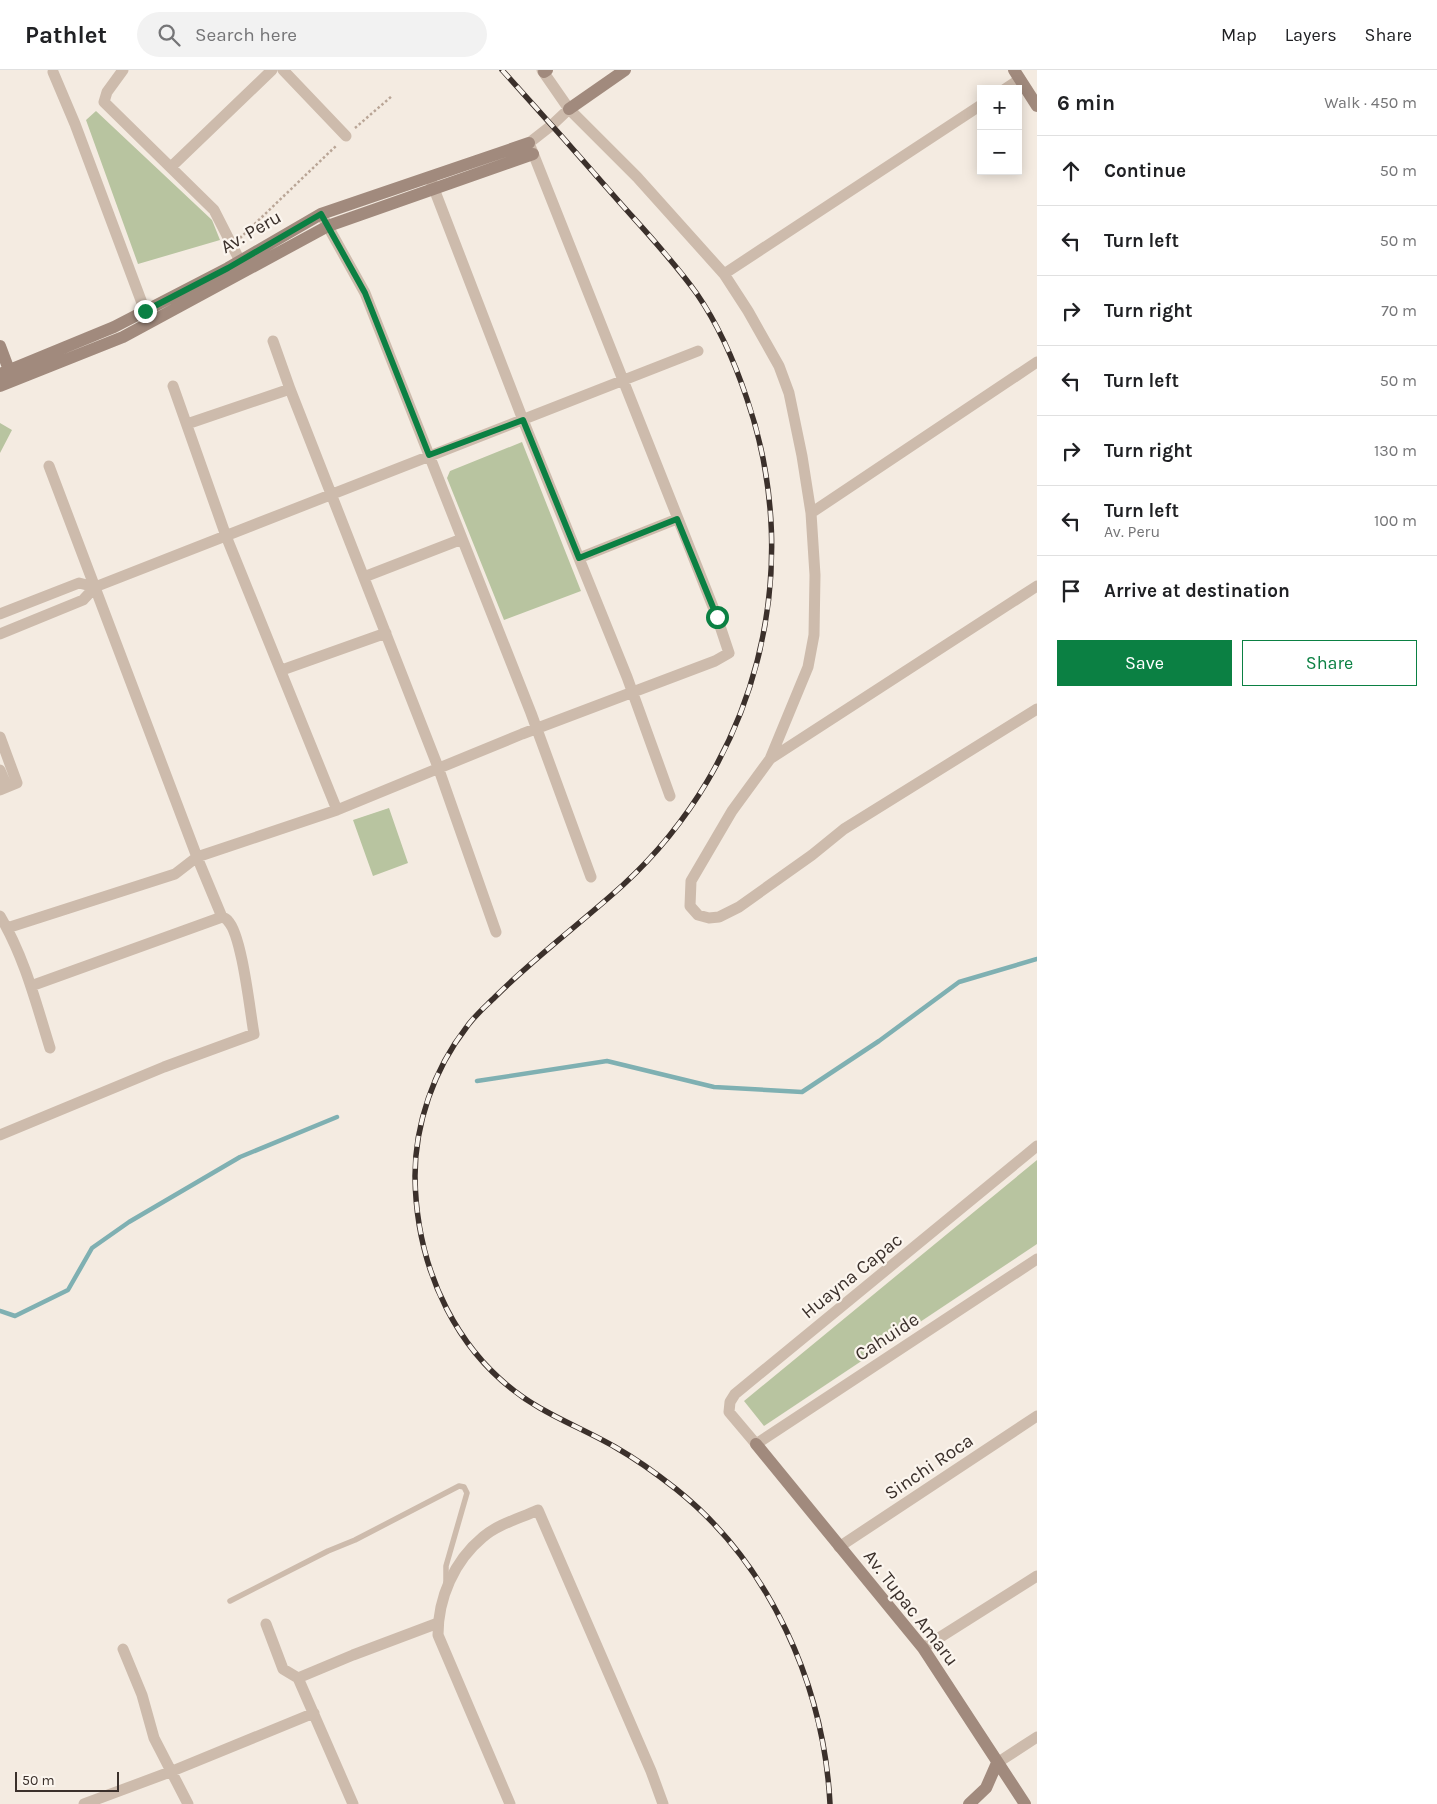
<!DOCTYPE html>
<html lang="en">
<head>
<meta charset="utf-8">
<style>
  :root { --surface:#fff; --page:#f2f2f2; --text:#202124; --muted:#757577; --line:#e0e0e0; --accent:#0b8043 }
  body { margin:0; font-family:Karla,sans-serif; background:var(--page); color:var(--text) }
  .controls { position:absolute; right:15px; top:15px; display:grid; overflow:hidden; border-radius:0px; box-shadow:0 2px 12px #0003 }
  .controls button { width:45px; height:45px; display:grid; place-items:center; padding:0; border:0; border-bottom:1px solid var(--line); background:var(--surface); color:var(--text); font:25px sans-serif }
  .scale { position:absolute; left:15px; bottom:12px; width:104px; box-sizing:border-box; padding-left:5px; border:2px solid #3b302b; border-top:0; font-size:14px; line-height:18px; white-space:nowrap; color:#3b302b; -webkit-text-stroke:4px #fbf5ee; paint-order:stroke }
  .stop { position:absolute; width:15px; height:15px; margin:-11px; border:4px solid #0b8043; border-radius:50%; background:#fff }
  .stop.end { background:#0b8043; border-color:#fff; box-shadow:0 1px 5px #0008 }
  .list { margin:0; padding:0; list-style:none }
  h2 { display:flex; justify-content:space-between; align-items:center; height:65px; margin:0; padding:0 20px; font-size:21px }
  h2 small { font-size:16px; font-weight:400; color:var(--muted) }
  .list li { display:grid; grid-template-columns:32px 1fr auto; gap:15px; align-items:center; box-sizing:border-box; height:70px; padding:0 20px; border-top:1px solid var(--line) }
  .list b { display:block; font-size:19px; white-space:nowrap }
  .list p { margin:0; font-size:16px; white-space:nowrap; color:var(--muted) }
  .list em { font-size:16px; font-style:normal; color:var(--muted) }
  .actions { display:flex; gap:10px; padding:15px 20px }
  .actions a { flex:1; padding:11px 0; border:1px solid var(--accent); border-radius:0px; text-align:center; font-size:18px; color:var(--accent) }
  .actions .main { background:var(--accent); color:#fff }
  .icon { flex:none; width:28px; height:28px; fill:none; stroke:currentColor; stroke-width:2; stroke-linecap:round; stroke-linejoin:round }
  .map { position:relative; flex:none; width:1037px; height:1734px; overflow:hidden }
  header { display:flex; align-items:center; gap:30px; box-sizing:border-box; height:70px; padding:0 25px; background:var(--surface); border-bottom:1px solid var(--line) }
  header strong { font-size:24px }
  nav { display:flex; gap:28px; margin-inline-start:auto; font-size:18px }
  .search { width:350px; height:45px; background:var(--page); display:flex; align-items:center; gap:12px; box-sizing:border-box; padding:0 18px; border-radius:28px; color:var(--muted); font-size:19px }
  main { display:flex }
  aside { flex:1; background:var(--surface) }
  .map>svg:first-child { display:block }
  .green { fill:#b8c4a0 }
  .lines { fill:none; stroke-linecap:round; stroke-linejoin:round }
  .stream { stroke:#7fb0b2; stroke-width:4.5 }
  .path { stroke:#b9a596; stroke-width:2.5; stroke-dasharray:2.5 2.5; stroke-linecap:butt }
  .lane { stroke:#cdbbac; stroke-width:5.5 }
  .street { stroke:#cdbbac; stroke-width:11 }
  .secondary { stroke:#a18a7d; stroke-width:12 }
  .rail-casing { stroke:#3b302b; stroke-width:5.5 }
  .rail { stroke:#fbf5ee; stroke-width:4; stroke-dasharray:11; stroke-linecap:butt }
  .route { stroke:#0b8043; stroke-width:6 }
  .labels { text-anchor:middle; dominant-baseline:central; stroke-width:4.5; stroke-linejoin:round; paint-order:stroke }
  .street-label { font-size:19px; fill:#3b302b; stroke:#fbf5ee }
</style>
</head>
<body>
<header>
<strong>Pathlet</strong>
<div class="search"><svg class="icon" aria-label="search" viewBox="0 0 24 24"><circle cx="10" cy="10" r="6"/><path d="M15 15l6 6"/></svg>Search here</div>
<nav><a>Map</a><a>Layers</a><a>Share</a></nav>
</header>
<main>
<div class="map">
<svg width="1037" height="1734" viewBox="0 0 1037 1734">
  <rect width="100%" height="100%" fill="#f4ebe1"/>
  <path class="green" d="M96,41L212,150L220,170L138,194L86,50Z
    M0,353L12,360L0,383Z
    M522,372L581,521L504,550L447,408L450,401Z
    M389,738L408,793L373,806L353,750Z
    M1037,1090V1174L764,1356L744,1331Z"/>
  <g class="lines">
    <path class="stream" d="M477,1011L607,991L714,1017L802,1022L879,971L959,912L1037,889
      M0,1241L15,1246L68,1220L92,1178L129,1152L240,1087L337,1047"/>
    <path class="path" d="M355,58L392,26
      M240,168L337,75"/>
    <path class="lane" d="M230,1531L328,1481L355,1470L459,1416L464,1417L467,1423L446,1496V1514"/>
    <path class="street" d="M123,0L107,22L104,32L214,140L240,191
      M283,0L346,66
      M542,0L569,39L637,107L724,204L748,241L779,296L789,323L802,386L811,443L815,505L814,565L808,597L770,689L732,741L691,811L690,836L698,845L709,848L719,847L739,837L812,785L844,759L1037,639
      M53,2L75,54L145,241
      M1005,19L1020,9
      M171,97L272,0
      M431,111L523,350L627,607L670,726
      M321,144L365,223L531,643L591,807
      M724,204L981,35
      M273,271L290,319L438,697L496,862
      M173,316L226,466L337,740
      M187,354L290,319
      M811,443L1037,292
      M579,488L677,449
      M364,507L462,469
      M0,544L79,513L95,517
      M0,564L83,530L95,517L698,281
      M282,600L386,563
      M0,667L17,713L0,720
      M770,689L1037,516
      M0,700L7,717
      M0,846C24,886 36,933 50,978
      M7,858L175,804L197,787L337,740L522,664L715,591L729,583L717,547L529,73L552,55L569,39
      M31,916L222,847
      M0,1065L164,997L254,964C250,942 242,865 228,851C227,849 224,848 222,847L197,787L49,396
      M1037,1076L735,1324L730,1332L729,1342L756,1374L1037,1189
      M839,1477L1037,1346
      M266,1554L283,1599L298,1608L353,1734
      M923,1578L1037,1506
      M123,1579L142,1625L154,1668L188,1734
      M298,1608L353,1585L438,1553
      M997,1693L1037,1667
      M84,1734L170,1702L314,1643
      M510,1734L438,1565C438,1528 454,1491 483,1467C498,1454 521,1448 538,1440L651,1701L663,1734"/>
    <path class="secondary" d="M1014,0L1037,36
      M544,2L547,0
      M569,39L625,0
      M0,276L9,300
      M0,304L114,257L228,198L321,144L529,73
      M0,316L123,267L328,156L533,84
      M756,1374L923,1578L1025,1734
      M969,1734L986,1718L997,1693"/>
    <defs>
      <path id="rail" d="M502,0C542,44 582,89 622,135C648,164 675,193 697,224C719,256 735,293 747,329C806,501 757,692 623,815C581,853 535,887 495,927C485,937 474,946 466,958C434,999 415,1054 415,1106C416,1199 457,1290 540,1338C564,1352 591,1363 615,1377C636,1389 657,1404 676,1419C770,1494 824,1615 830,1734"/>
    </defs>
    <use href="#rail" class="rail-casing"/>
    <use href="#rail" class="rail"/>
  </g>
  <g class="lines">
    <path class="route" d="M145,241L228,198L321,144L365,223L429,385L523,350L579,488L677,449L717,547"/>
  </g>
  <g class="labels">
    <g class="street-label">
      <text transform="translate(251 162) rotate(-30)">Av. Peru</text>
      <text transform="translate(852 1206) rotate(-39)">Huayna Capac</text>
      <text transform="translate(887 1267) rotate(-33)">Cahuide</text>
      <text transform="translate(929 1397) rotate(-34)">Sinchi Roca</text>
      <text transform="translate(911 1538) rotate(52)">Av. Tupac Amaru</text>
    </g>
  </g>
</svg>
<div class="controls">
<button>+</button>
<button>−</button>
</div>
<div class="scale">50 m</div>
<div class="stop" style="left:717px;top:547px"></div>
<div class="stop end" style="left:145px;top:241px"></div>
</div>
<aside>
<h2>6 min<small>Walk · 450 m</small></h2>
<ul class="list">
<li><svg class="icon" aria-label="ahead" viewBox="0 0 24 24"><path d="M12 20V5M6 11l6-6 6 6"/></svg><div><b>Continue</b></div><em>50 m</em></li>
<li><svg class="icon" aria-label="left" viewBox="0 0 24 24"><path d="M17 20v-9H6M10 6l-5 5 5 5"/></svg><div><b>Turn left</b></div><em>50 m</em></li>
<li><svg class="icon" aria-label="right" viewBox="0 0 24 24"><path d="M7 20v-9h11M14 6l5 5-5 5"/></svg><div><b>Turn right</b></div><em>70 m</em></li>
<li><svg class="icon" aria-label="left" viewBox="0 0 24 24"><path d="M17 20v-9H6M10 6l-5 5 5 5"/></svg><div><b>Turn left</b></div><em>50 m</em></li>
<li><svg class="icon" aria-label="right" viewBox="0 0 24 24"><path d="M7 20v-9h11M14 6l5 5-5 5"/></svg><div><b>Turn right</b></div><em>130 m</em></li>
<li><svg class="icon" aria-label="left" viewBox="0 0 24 24"><path d="M17 20v-9H6M10 6l-5 5 5 5"/></svg><div><b>Turn left</b><p>Av. Peru</p></div><em>100 m</em></li>
<li><svg class="icon" aria-label="arrive" viewBox="0 0 24 24"><path d="M6 21V4h12l-3 4 3 4H6"/></svg><div><b>Arrive at destination</b></div></li>
</ul>
<div class="actions"><a class="main">Save</a><a>Share</a></div>
</aside>
</main>
</body>
</html>
